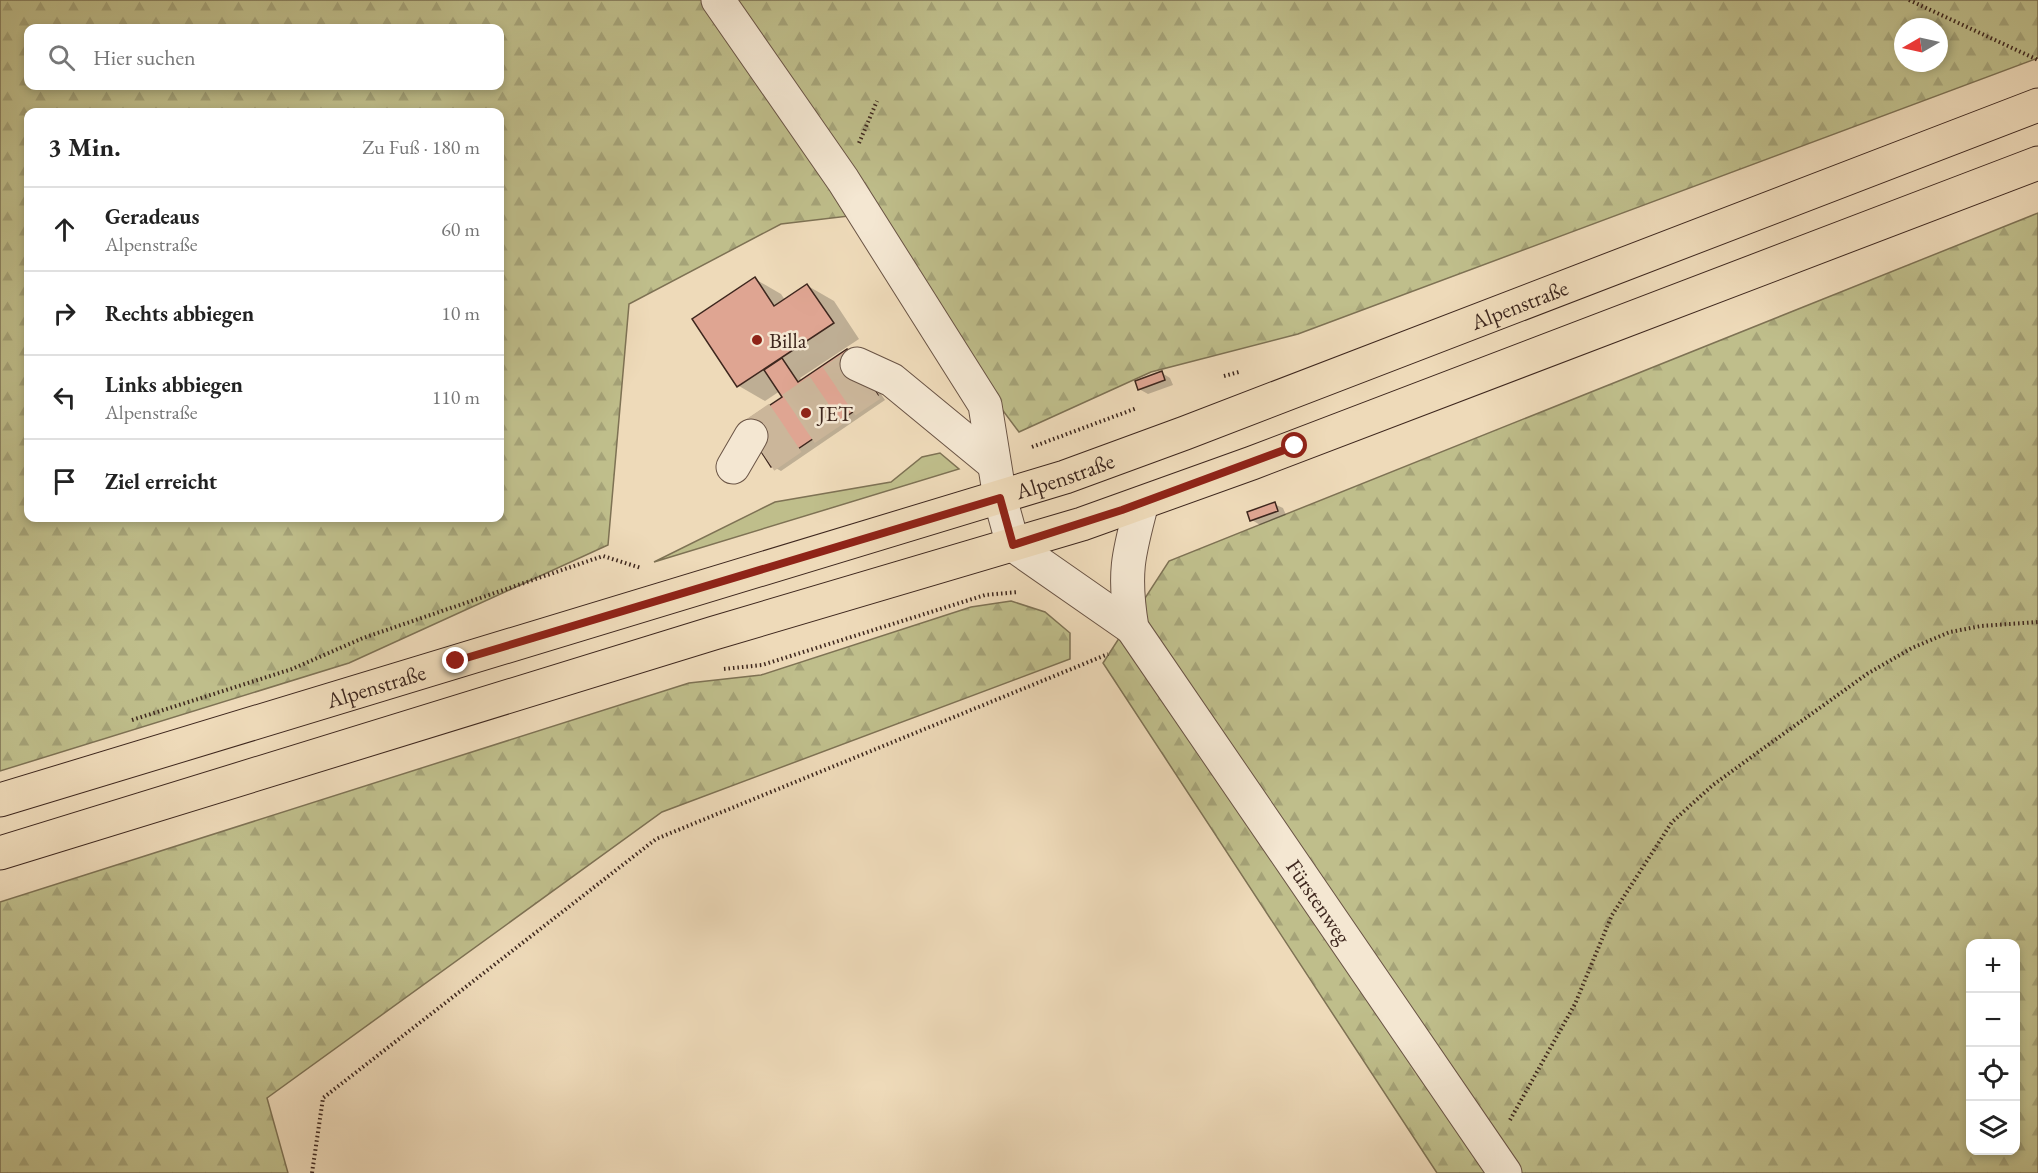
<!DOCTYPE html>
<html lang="de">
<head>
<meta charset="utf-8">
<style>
  :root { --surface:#fff; --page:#f2f2f2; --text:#222; --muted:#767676; --line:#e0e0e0 }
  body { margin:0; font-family:"EB Garamond",serif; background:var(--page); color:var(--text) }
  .controls { position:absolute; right:18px; bottom:18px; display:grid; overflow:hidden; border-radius:12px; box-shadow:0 3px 9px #0003 }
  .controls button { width:54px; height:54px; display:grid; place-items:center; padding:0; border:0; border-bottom:2px solid var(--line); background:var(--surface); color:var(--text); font:30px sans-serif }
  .compass { position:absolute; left:1894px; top:18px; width:54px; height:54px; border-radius:50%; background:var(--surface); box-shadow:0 3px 9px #0003; rotate:261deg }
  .stop { position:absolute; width:18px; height:18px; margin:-14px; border:4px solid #8f2418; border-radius:50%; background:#fff }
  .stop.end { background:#8f2418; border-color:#fff; box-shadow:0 2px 6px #0008 }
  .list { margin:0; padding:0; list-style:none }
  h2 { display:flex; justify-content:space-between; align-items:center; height:78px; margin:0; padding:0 24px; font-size:26px }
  h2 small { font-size:20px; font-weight:400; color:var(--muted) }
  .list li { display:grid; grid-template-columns:39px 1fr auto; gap:18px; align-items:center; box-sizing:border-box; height:84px; padding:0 24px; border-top:2px solid var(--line) }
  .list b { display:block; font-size:22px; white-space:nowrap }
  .list p { margin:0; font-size:20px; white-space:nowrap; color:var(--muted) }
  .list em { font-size:20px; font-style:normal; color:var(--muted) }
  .icon { flex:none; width:33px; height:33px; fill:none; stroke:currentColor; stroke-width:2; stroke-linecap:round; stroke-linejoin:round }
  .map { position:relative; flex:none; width:2038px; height:1173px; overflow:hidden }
  .search { position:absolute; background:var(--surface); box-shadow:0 3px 9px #0003; left:24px; top:24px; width:480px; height:66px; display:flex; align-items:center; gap:15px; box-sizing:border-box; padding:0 21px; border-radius:12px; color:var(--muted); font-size:22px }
  .panel { position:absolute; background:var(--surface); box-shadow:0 3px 9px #0003; left:24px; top:108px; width:480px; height:414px; border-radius:12px }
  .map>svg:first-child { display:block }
  .green { fill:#bfbe8b; stroke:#7e7254; stroke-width:1.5 }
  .forest { fill:url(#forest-firs); stroke:#7e7254; stroke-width:1.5; fill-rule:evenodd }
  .shadow { fill:#0003 }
  .building { fill:#dfa592; stroke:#3e271e; stroke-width:1.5 }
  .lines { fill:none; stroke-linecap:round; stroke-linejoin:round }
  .minor-tunnel { stroke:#cbb69a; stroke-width:33; stroke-dasharray:33 16; stroke-linecap:butt }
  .minor-casing { stroke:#6a5445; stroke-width:35 }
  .major-casing { stroke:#3e271e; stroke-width:35 }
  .path { stroke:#3e271e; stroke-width:4; stroke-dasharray:1.5 3; stroke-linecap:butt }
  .minor { stroke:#f4e7d2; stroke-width:33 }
  .major { stroke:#eedab9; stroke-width:33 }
  .route { stroke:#8f2418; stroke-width:8 }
  .poi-dot { fill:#8f2418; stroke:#f4e7d2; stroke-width:2 }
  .labels { text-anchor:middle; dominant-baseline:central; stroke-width:5; stroke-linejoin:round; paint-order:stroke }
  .street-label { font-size:22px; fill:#3e271e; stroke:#f4e7d2 }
  .poi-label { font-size:22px; fill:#3e271e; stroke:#f4e7d2; text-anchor:start }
</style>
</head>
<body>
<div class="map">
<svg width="2038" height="1173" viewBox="0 0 2038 1173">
  <defs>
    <pattern id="forest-firs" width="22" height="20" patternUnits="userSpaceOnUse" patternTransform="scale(1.5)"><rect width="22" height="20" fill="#bfbe8b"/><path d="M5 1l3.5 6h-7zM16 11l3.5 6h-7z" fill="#a5a378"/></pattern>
  </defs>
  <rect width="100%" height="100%" fill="#eedab9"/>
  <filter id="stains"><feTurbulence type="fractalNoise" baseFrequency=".00333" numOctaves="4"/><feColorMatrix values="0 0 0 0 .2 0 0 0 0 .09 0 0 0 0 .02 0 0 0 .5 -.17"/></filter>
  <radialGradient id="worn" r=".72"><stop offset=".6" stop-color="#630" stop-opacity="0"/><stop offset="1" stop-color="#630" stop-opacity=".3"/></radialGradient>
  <path class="green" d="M940,453L959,469L654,562L775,502L891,482L922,457Z"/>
  <path class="forest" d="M0,0H2038V58L1298,334L1151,372L1019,432L857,215L781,224L629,304L608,545L349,663L0,771ZM1903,27H1939V63H1903ZM28,28H500V86H28ZM28,112H500V518H28Z
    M2038,213V1173H1437L1103,663L1169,561ZM1970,944H2016V1150H1970Z
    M1011,601L1045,612L1070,633V659L662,812L267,1098L288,1173H0V902L689,683L761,675L971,607Z"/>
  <path class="shadow" d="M755,279L781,294L785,300L808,286L834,301L859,339L800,378L802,381L855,356L885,400L781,471L772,466L785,397L780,391L765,401L739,386L694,320Z
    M1162,373L1170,378L1173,385L1148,394L1139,389Z
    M1274,504L1283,508L1286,515L1260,525L1252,520Z"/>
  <path class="building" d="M755,277L774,306L807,284L834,323L737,387L692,319Z
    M847,349L878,395L771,467L743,423L782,397L764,370L782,358L798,382Z
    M1162,371L1165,380L1138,390L1135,381Z
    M1275,502L1278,511L1250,521L1247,512Z"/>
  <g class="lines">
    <path class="minor-tunnel" d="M751,436L857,364
      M765,457L871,385"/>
    <defs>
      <g id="minor">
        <path d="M718,0L843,180L985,405L1000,498L1013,545L1132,628"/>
        <path d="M857,364L892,380L994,464"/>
        <path d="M733,467L751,436"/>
        <path id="s1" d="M1142,503C1128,555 1123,574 1132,628L1505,1173"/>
      </g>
      <g id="major">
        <path id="s2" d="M0,800L1065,477L1185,433L2038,105"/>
        <path d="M0,853L714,633L1082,524L1252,463L2038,163"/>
      </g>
    </defs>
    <use href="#minor" class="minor-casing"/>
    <use href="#major" class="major-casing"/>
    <path class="path" d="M1909,0L2038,60
      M859,143L877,101
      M1224,376L1239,372
      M1032,447L1137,408
      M724,669L762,665L985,595L1018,592
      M132,720L292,669L363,638L603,556L641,568
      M1510,1120L1575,1004L1612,915L1672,822L1713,785L1761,750L1867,674L1912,648L1950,632L1981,626L2038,622
      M312,1173L323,1098L656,839L1108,654"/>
    <use href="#minor" class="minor"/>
    <use href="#major" class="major"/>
  </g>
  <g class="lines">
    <path class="route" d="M456,661L1000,498L1013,545L1122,510L1295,446"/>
  </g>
  <g class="poi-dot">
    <circle cx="757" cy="340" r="6"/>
    <circle cx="806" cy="413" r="6"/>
  </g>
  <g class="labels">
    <g class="street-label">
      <text stroke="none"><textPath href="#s2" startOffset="1599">Alpenstraße</textPath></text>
      <text stroke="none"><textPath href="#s2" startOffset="1113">Alpenstraße</textPath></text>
      <text stroke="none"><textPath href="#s2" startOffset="393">Alpenstraße</textPath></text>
      <text stroke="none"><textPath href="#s1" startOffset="458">Fürstenweg</textPath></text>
    </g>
    <g class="poi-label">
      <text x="769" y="340">Billa</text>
      <text x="818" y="413">JET</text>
    </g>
  </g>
  <rect width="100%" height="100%" filter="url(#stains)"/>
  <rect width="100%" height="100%" fill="url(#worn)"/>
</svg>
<div class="controls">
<button>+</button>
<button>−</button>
<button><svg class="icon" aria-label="locate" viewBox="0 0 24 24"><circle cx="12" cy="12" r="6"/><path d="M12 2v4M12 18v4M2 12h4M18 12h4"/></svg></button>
<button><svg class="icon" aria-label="layers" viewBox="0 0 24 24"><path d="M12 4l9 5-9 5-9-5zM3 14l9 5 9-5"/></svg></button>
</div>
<svg class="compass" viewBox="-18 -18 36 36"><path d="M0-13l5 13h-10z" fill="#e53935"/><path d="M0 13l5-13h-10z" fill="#767676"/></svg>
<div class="stop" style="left:1295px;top:446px"></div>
<div class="stop end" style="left:456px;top:661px"></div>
<div class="search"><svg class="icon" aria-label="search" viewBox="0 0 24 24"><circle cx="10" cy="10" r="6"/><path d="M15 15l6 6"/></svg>Hier suchen</div>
<section class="panel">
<h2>3 Min.<small>Zu Fuß · 180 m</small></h2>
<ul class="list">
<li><svg class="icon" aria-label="ahead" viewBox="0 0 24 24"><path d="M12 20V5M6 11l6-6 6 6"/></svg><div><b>Geradeaus</b><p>Alpenstraße</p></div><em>60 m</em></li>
<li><svg class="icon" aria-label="right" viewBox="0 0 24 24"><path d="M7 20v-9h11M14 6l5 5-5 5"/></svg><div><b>Rechts abbiegen</b></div><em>10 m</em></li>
<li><svg class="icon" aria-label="left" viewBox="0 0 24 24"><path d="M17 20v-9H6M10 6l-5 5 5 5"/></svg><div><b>Links abbiegen</b><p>Alpenstraße</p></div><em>110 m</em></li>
<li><svg class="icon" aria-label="arrive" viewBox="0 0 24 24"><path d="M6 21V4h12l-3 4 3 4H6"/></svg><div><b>Ziel erreicht</b></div></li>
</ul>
</section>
</div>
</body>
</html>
